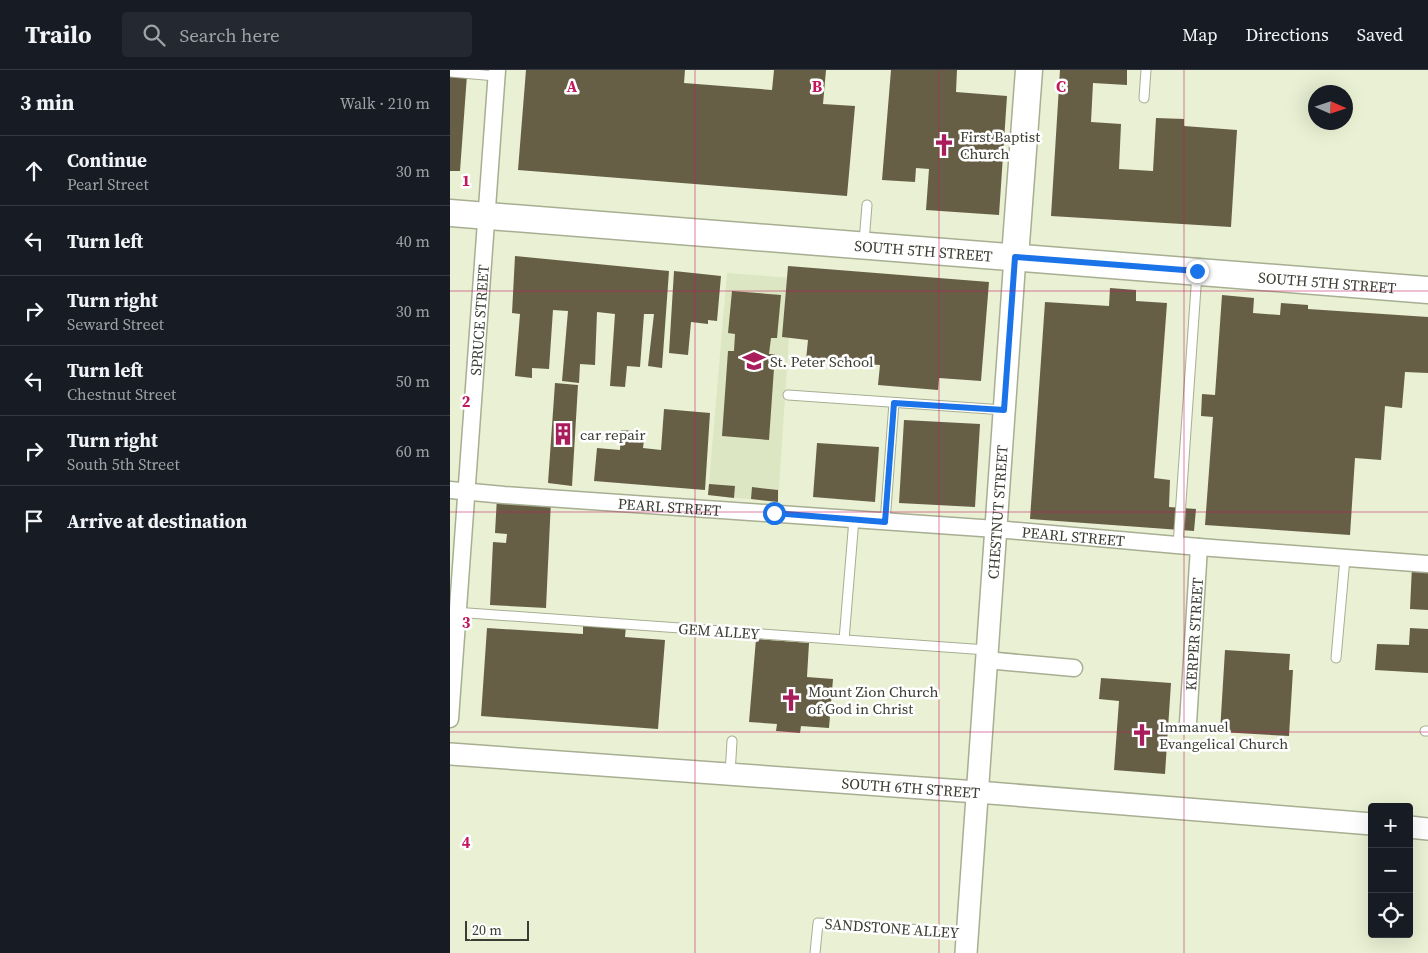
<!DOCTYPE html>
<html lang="en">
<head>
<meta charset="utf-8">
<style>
  :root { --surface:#171b24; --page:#242831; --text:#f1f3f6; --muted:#9ea1a6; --line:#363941 }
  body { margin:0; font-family:"Source Serif 4",serif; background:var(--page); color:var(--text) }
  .controls { position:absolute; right:15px; bottom:15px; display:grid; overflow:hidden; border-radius:5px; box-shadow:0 5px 20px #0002 }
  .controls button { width:45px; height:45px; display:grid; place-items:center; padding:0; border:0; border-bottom:1px solid var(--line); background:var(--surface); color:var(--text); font:25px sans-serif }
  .compass { position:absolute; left:858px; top:15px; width:45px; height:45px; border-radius:50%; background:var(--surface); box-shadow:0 5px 20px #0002; rotate:93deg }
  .scale { position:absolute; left:15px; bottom:12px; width:64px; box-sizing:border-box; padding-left:5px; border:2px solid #3a3d32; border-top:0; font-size:14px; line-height:18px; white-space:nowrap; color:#3a3d32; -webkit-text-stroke:4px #fff; paint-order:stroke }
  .stop { position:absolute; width:15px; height:15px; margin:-11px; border:4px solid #1a73e8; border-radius:50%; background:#fff }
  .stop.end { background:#1a73e8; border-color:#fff; box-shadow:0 1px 5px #0008 }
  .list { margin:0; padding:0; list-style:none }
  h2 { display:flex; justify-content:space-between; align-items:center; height:65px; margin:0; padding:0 20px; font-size:21px }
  h2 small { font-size:16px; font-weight:400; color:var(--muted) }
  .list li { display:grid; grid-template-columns:32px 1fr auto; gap:15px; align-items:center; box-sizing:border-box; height:70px; padding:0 20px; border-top:1px solid var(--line) }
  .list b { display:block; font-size:19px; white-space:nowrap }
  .list p { margin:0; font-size:16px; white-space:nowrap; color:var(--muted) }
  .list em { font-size:16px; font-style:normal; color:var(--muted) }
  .icon { flex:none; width:28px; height:28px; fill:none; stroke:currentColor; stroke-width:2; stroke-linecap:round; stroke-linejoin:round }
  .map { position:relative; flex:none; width:978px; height:883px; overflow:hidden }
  header { display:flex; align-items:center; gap:30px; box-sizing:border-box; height:70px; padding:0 25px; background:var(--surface); border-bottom:1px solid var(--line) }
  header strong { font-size:24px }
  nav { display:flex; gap:28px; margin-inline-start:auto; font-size:18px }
  .search { width:350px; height:45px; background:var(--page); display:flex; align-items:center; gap:12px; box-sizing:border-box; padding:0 18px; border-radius:5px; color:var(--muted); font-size:19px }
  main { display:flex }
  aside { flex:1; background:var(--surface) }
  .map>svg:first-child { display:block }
  .built { fill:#dce6c2 }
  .building { fill:#665f46 }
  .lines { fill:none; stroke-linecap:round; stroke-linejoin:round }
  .service-casing { stroke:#a7ae92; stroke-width:11 }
  .minor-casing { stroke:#a7ae92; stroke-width:19 }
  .tertiary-casing { stroke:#a7ae92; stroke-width:24 }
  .primary-casing { stroke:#a7ae92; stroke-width:29 }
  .service { stroke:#fff; stroke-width:9 }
  .minor { stroke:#fff; stroke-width:16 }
  .tertiary { stroke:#fff; stroke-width:21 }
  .primary { stroke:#fff; stroke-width:26 }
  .route { stroke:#1a73e8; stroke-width:6 }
  .grid { fill:none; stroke:#c2185b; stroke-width:1; stroke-opacity:0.55 }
  .labels { text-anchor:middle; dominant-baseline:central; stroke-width:5; stroke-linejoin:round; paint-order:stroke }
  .poi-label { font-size:15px; fill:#3a3d32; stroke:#fff; text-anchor:start }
  .street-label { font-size:15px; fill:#3a3d32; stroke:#fff }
  .grid-label { font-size:16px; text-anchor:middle; font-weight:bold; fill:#c2185b; stroke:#fff; stroke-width:5; stroke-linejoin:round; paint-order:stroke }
</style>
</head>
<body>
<header>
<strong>Trailo</strong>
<div class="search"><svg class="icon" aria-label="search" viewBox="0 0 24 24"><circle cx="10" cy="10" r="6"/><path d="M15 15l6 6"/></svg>Search here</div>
<nav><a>Map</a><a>Directions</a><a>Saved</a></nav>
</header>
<main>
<aside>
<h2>3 min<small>Walk · 210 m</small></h2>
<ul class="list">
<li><svg class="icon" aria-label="ahead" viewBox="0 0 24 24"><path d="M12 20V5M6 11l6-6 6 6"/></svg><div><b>Continue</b><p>Pearl Street</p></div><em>30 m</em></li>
<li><svg class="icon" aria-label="left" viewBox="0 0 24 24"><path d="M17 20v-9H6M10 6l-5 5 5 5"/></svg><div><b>Turn left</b></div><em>40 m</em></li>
<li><svg class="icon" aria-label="right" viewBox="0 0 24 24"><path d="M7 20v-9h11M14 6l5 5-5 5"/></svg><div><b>Turn right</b><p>Seward Street</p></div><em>30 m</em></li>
<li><svg class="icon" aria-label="left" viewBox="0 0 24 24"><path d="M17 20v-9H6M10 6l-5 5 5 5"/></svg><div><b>Turn left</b><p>Chestnut Street</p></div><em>50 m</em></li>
<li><svg class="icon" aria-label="right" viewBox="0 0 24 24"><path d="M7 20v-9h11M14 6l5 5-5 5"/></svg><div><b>Turn right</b><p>South 5th Street</p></div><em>60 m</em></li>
<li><svg class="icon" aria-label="arrive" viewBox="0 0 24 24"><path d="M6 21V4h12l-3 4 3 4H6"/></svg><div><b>Arrive at destination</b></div></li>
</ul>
</aside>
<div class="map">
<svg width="978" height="883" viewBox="0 0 978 883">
  <rect width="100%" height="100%" fill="#e9f0d3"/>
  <path class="built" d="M277,203L343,208L328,432L258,425Z"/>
  <path class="building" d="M76,0H235L234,13L322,20L324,0H376L373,34L405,36L397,126L68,100Z
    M441,0H507L506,22L557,26L549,145L476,140L479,99L466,98L465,112L432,110Z
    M610,0H677V15L643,13L641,52L671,54L669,99L703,101L706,48L734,49V56L787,60L781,157L601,146Z
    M0,4L17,5L10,101H0Z
    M65,186L219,201L212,298L198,296L204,244H194L190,297L177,296L175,317L160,316L165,244L147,242L145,295L130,294L129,313L112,311L118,241L103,240L99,299L82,298V308L65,306L70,244L62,243Z
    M338,196L539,212L531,311L489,308L488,320L428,315L430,295L356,290L358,270L332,267Z
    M224,201L271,206L267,251L258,250V254L241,252L238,285L219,283Z
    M660,218L686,220V231L717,233L704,408L720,410L719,437L746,439L744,461L580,449L595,232L659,236Z
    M282,221L331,225L327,268H321L319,284H325L319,370L272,366L278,281H284L285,264L278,263Z
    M772,225L804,228L803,243L830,245L831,233L858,235V239L978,247V303L955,302L952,338L935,336L931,390L905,388L900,465L755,455L763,347L751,346L752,324L765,325Z
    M105,313L128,315L122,416L98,413Z
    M214,339L260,343L255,420L144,411L147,378L170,380L171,360L195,362L193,378L211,380Z
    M454,350L530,354L525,437L449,433Z
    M367,373L429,377L425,432L363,427Z
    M259,414L285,416L284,428L258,425Z
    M302,417L328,420V432L301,429Z
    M47,427L101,430L96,538L40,535L43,472L56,473L57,464L45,463Z
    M962,496L978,497V540L960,539Z
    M133,553L176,556L175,567L215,570L208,659L31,646L37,558L133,564Z
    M960,558L978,559V603L925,600L927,574L959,575Z
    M306,569L359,573L357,607L383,609L379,658L351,656L350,663L326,661L327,654L299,652Z
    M775,580L840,584L839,600H843L839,666L770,662Z
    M651,608L721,613L715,704L664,700L669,631L649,629Z"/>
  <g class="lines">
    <defs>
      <path id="service" d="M0,2L46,6
        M694,28L696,0
        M414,172L417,135
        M338,325L554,340
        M435,452L444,333
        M728,475L747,203
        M4,542L537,580
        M394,570L404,449
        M886,588L895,488
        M975,661H978
        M280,704L282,671
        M365,883L368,853L517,863"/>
      <g id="minor">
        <path id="s1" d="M0,420L54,425L546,459L749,477L978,494"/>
        <path d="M536,590L624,598"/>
        <path id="s2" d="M0,649L47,0"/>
        <path id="s3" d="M738,653L749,477"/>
      </g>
      <g id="tertiary">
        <path id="s4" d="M0,684L527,722L922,754"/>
        <path d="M959,757L978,759"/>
        <path id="s5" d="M516,883L565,187"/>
      </g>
      <g id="primary">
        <path id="s6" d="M0,143L978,220"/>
        <path d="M565,187L579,0"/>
      </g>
    </defs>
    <use href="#service" class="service-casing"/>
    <use href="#minor" class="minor-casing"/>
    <use href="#tertiary" class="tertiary-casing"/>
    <use href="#primary" class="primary-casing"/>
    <use href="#service" class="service"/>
    <use href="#minor" class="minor"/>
    <use href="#tertiary" class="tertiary"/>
    <use href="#primary" class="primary"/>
  </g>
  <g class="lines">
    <path class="route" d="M324,443L435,452L444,333L554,340L565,187L747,201"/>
  </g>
  <path class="grid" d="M245,0V883M489,0V883M734,0V883M0,221H978M0,442H978M0,662H978"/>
  <defs>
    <symbol id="church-bare" viewBox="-9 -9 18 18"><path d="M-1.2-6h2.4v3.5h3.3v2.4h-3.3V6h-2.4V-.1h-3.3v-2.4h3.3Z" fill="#aa1d5d" stroke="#fff" stroke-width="2.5" paint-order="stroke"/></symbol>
    <symbol id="school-bare" viewBox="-9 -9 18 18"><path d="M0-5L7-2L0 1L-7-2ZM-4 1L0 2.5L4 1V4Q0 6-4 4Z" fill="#aa1d5d" stroke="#fff" stroke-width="2.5" paint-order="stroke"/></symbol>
    <symbol id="building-bare" viewBox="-9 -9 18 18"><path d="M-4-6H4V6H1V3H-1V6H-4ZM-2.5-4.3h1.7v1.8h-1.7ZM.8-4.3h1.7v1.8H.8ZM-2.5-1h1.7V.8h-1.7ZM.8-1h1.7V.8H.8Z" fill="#aa1d5d" stroke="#fff" stroke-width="2.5" paint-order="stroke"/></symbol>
  </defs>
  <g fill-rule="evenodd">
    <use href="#church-bare" x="478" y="59" width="32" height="32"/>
    <use href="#school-bare" x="288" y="275" width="32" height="32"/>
    <use href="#building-bare" x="97" y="348" width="32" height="32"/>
    <use href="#church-bare" x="325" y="614" width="32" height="32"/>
    <use href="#church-bare" x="676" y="649" width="32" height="32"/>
  </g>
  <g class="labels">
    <g class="poi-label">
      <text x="510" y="66">First Baptist<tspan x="510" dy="17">Church</tspan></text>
      <text x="320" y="291">St. Peter School</text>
      <text x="130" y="364">car repair</text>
      <text x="358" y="621">Mount Zion Church<tspan x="358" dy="17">of God in Christ</tspan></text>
      <text x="709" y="656">Immanuel<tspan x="709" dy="17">Evangelical Church</tspan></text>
    </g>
    <g class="street-label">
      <text stroke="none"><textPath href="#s6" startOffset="475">SOUTH 5TH STREET</textPath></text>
      <text stroke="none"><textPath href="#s6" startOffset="880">SOUTH 5TH STREET</textPath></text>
      <text stroke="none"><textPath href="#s2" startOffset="400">SPRUCE STREET</textPath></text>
      <text stroke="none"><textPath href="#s1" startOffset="220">PEARL STREET</textPath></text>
      <text stroke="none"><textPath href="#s5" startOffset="442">CHESTNUT STREET</textPath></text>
      <text stroke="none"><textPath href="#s1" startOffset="625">PEARL STREET</textPath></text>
      <text transform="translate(269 561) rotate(4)">GEM ALLEY</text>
      <text stroke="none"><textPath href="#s3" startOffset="89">KERPER STREET</textPath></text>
      <text stroke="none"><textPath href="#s4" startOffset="462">SOUTH 6TH STREET</textPath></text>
      <text transform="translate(442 858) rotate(4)">SANDSTONE ALLEY</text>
    </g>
  </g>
  <g class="grid-label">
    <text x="122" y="22">A</text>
    <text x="367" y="22">B</text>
    <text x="611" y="22">C</text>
    <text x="16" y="116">1</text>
    <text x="16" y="337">2</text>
    <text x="16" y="558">3</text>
    <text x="16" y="778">4</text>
  </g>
</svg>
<div class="controls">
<button>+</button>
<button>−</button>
<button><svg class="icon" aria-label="locate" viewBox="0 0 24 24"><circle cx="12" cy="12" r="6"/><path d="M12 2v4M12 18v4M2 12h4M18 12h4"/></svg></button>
</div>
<svg class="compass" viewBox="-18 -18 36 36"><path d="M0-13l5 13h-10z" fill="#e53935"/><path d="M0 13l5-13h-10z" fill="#9ea1a6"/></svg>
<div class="scale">20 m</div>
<div class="stop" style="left:324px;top:443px"></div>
<div class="stop end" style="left:747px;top:201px"></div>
</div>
</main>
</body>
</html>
